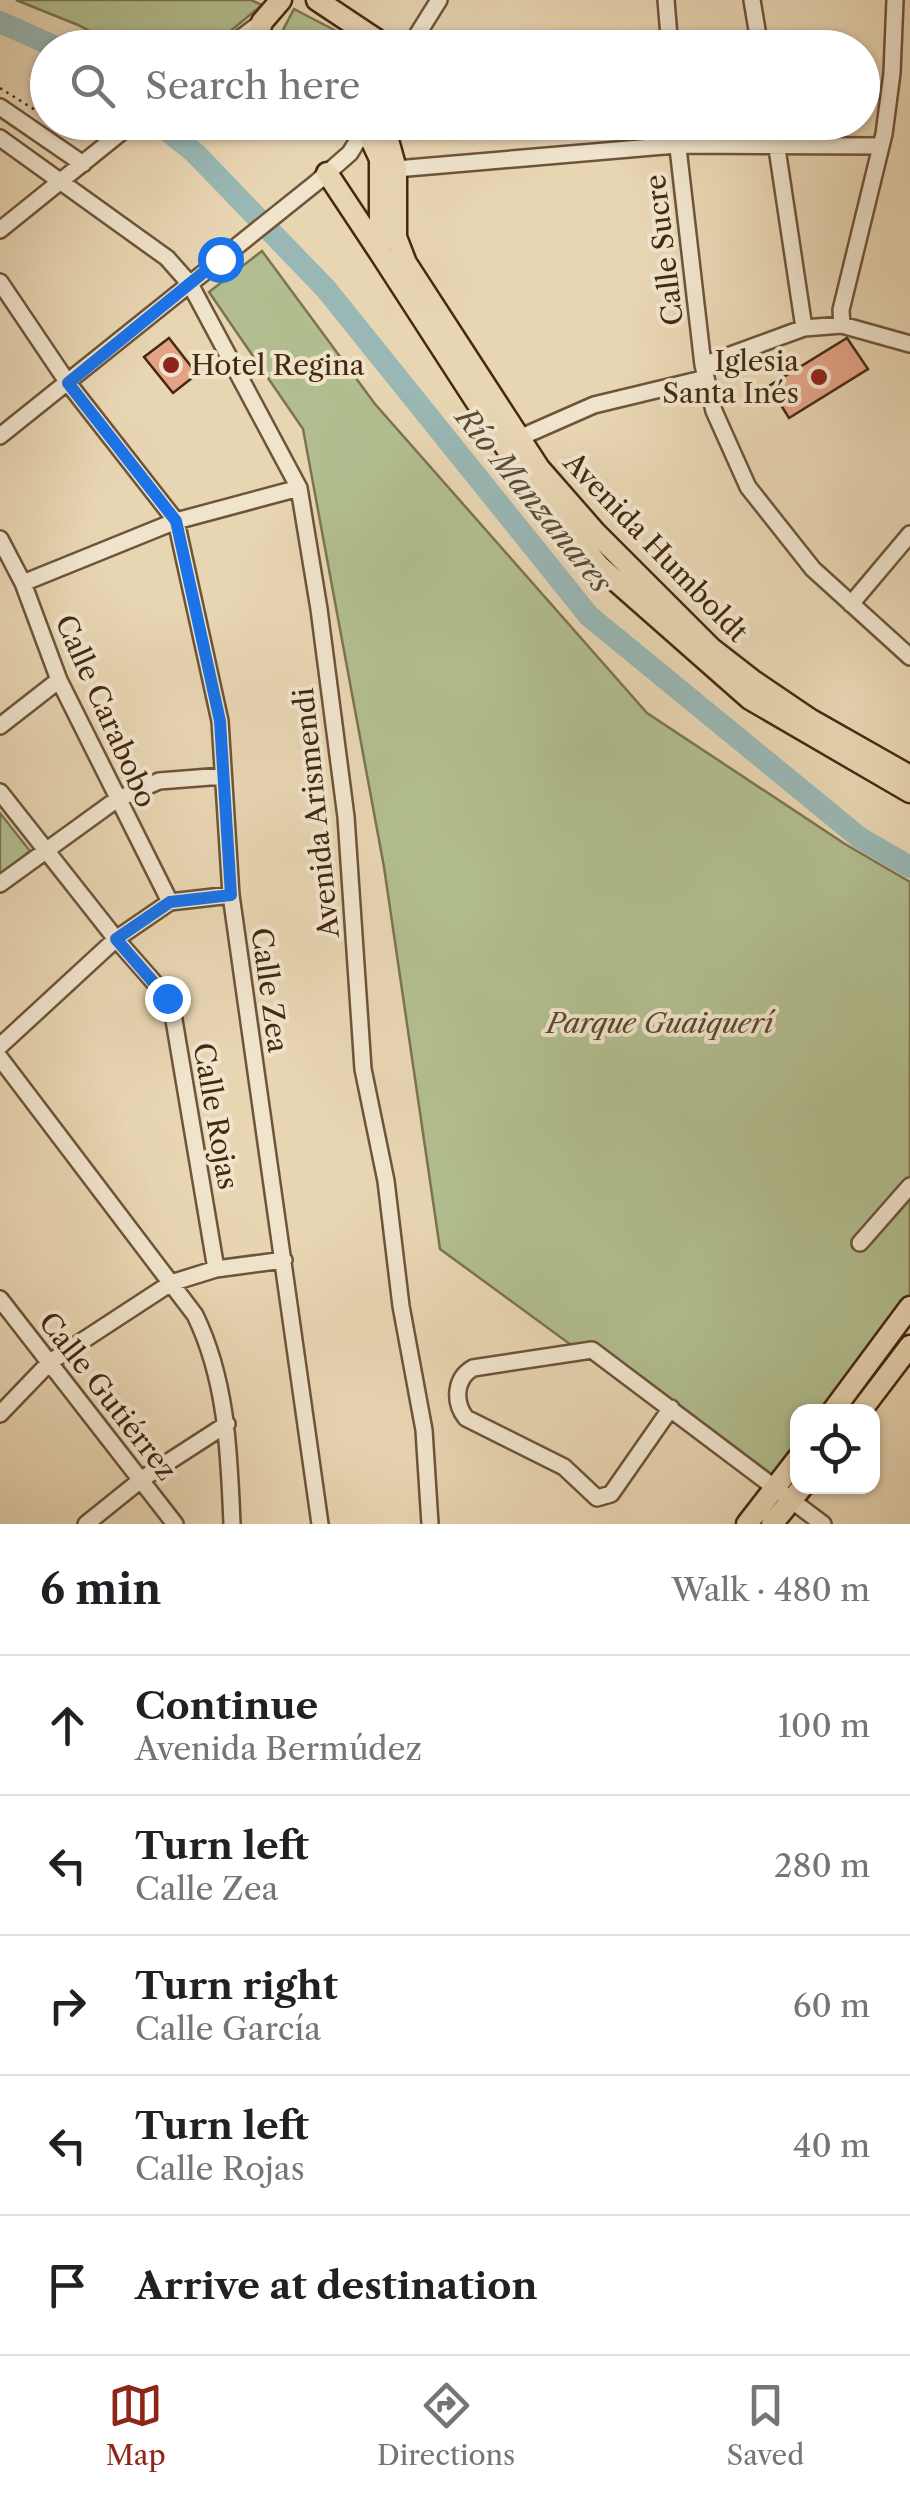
<!DOCTYPE html>
<html lang="en">
<head>
<meta charset="utf-8">
<style>
  :root { --surface:#fff; --page:#f6f6f6; --text:#202124; --muted:#757577; --line:#e0e0e0; --accent:#8f2418 }
  body { margin:0; font-family:"Libre Caslon Text",serif; background:var(--page); color:var(--text) }
  .controls { position:absolute; right:30px; bottom:30px; display:grid; overflow:hidden; border-radius:20px; box-shadow:0 2px 8px #0004 }
  .controls button { width:90px; height:90px; display:grid; place-items:center; padding:0; border:0; border-bottom:2px solid var(--line); background:var(--surface); color:var(--text); font:50px sans-serif }
  .stop { position:absolute; width:30px; height:30px; margin:-22px; border:8px solid #1a73e8; border-radius:50%; background:#fff }
  .stop.end { background:#1a73e8; border-color:#fff; box-shadow:0 2px 10px #0008 }
  .list { margin:0; padding:0; list-style:none }
  h2 { display:flex; justify-content:space-between; align-items:center; height:130px; margin:0; padding:0 40px; font-size:42px }
  h2 small { font-size:32px; font-weight:400; color:var(--muted) }
  .list li { display:grid; grid-template-columns:65px 1fr auto; gap:30px; align-items:center; box-sizing:border-box; height:140px; padding:0 40px; border-top:2px solid var(--line) }
  .list b { display:block; font-size:38px; white-space:nowrap }
  .list p { margin:0; font-size:32px; white-space:nowrap; color:var(--muted) }
  .list em { font-size:32px; font-style:normal; color:var(--muted) }
  .icon { flex:none; width:55px; height:55px; fill:none; stroke:currentColor; stroke-width:2; stroke-linecap:round; stroke-linejoin:round }
  .map { position:relative; flex:none; width:910px; height:1524px; overflow:hidden }
  .search { position:absolute; background:var(--surface); box-shadow:0 2px 8px #0004; left:30px; right:30px; top:30px; height:110px; display:flex; align-items:center; gap:25px; box-sizing:border-box; padding:0 35px; border-radius:55px; color:var(--muted); font-size:38px }
  .sheet { height:830px; background:var(--surface) }
  nav { display:flex; justify-content:space-around; align-items:center; box-sizing:border-box; height:140px; border-top:2px solid var(--line); background:var(--surface); font-size:28px; color:var(--muted) }
  nav a { display:grid; justify-items:center; gap:5px }
  nav .on { color:var(--accent) }
  .map>svg:first-child { display:block }
  .green { fill:#b2be8f; stroke:#7c744f; stroke-width:2.5 }
  .lines { fill:none; stroke-linecap:round; stroke-linejoin:round }
  .river { stroke:#99b7b4; stroke-width:22 }
  .building { fill:#e4a386; stroke:#45290f; stroke-width:2.5 }
  .minor-casing { stroke:#6e5438; stroke-width:20 }
  .major-casing { stroke:#45290f; stroke-width:25 }
  .path { stroke:#45290f; stroke-width:2.5; stroke-dasharray:2.5 5; stroke-linecap:butt }
  .minor { stroke:#f0e4cd; stroke-width:15 }
  .major { stroke:#e8d5b2; stroke-width:20 }
  .route { stroke:#1a73e8; stroke-width:12 }
  .poi-dot { fill:#8f2418; stroke:#f0e4cd; stroke-width:4 }
  .labels { text-anchor:middle; dominant-baseline:central; stroke-width:8; stroke-linejoin:round; paint-order:stroke }
  .street-label { font-size:28px; fill:#45290f; stroke:#f0e4cd }
  .poi-label { font-size:28px; fill:#45290f; stroke:#f0e4cd; text-anchor:end }
  .park-label { font-size:28px; font-style:italic; fill:#5b4729; stroke:#f0e4cd }
  .water-label { font-size:30px; font-style:italic; fill:#5a4c38; stroke:#f0e4cd }
</style>
</head>
<body>
<div class="map">
<svg width="910" height="1524" viewBox="0 0 910 1524">
  <rect width="100%" height="100%" fill="#e8d5b2"/>
  <filter id="stains"><feTurbulence type="fractalNoise" baseFrequency=".002" numOctaves="4"/><feColorMatrix values="0 0 0 0 .2 0 0 0 0 .09 0 0 0 0 .02 0 0 0 .5 -.17"/></filter>
  <radialGradient id="worn" r=".72"><stop offset=".6" stop-color="#630" stop-opacity="0"/><stop offset="1" stop-color="#630" stop-opacity=".3"/></radialGradient>
  <path class="green" d="M16,0H251L262,5L211,47H120L78,25Z
    M294,9L367,47H274Z
    M262,251L375,404L647,713L845,844L910,882V1301L824,1411L798,1412L797,1446L765,1487L440,1249L384,867L303,429L209,292Z
    M0,813L30,851L0,874Z"/>
  <g class="lines">
    <path class="river" d="M0,22L58,48
      M156,122L195,153L326,289L589,616L860,838L910,867"/>
  </g>
  <path class="building" d="M452,33L480,48H444Z
    M169,338L197,374L173,393L144,357Z
    M847,338L868,369L789,418L769,386Z"/>
  <g class="lines">
    <defs>
      <path id="minor" d="M666,0L670,48
        M752,0L760,48
        M227,48L262,22
        M409,48L439,0
        M0,107L83,164
        M675,122L703,365L714,411L748,487L813,569L910,657
        M773,122L804,328
        M0,138L167,258L190,284L299,488L319,609L346,817L363,1069L386,1181L401,1306L424,1430L430,1524
        M396,169L676,145L881,146
        M0,230L134,122
        M0,282L68,383L176,521L220,721L231,895L320,1524
        M842,325L841,310L884,134L892,73L895,0
        M703,365L804,328L842,325L910,344
        M0,436L317,182L350,153L369,122
        M519,438L594,405L706,378
        M0,539L23,583L59,680L170,902
        M23,583L176,521L299,488
        M851,604L910,534
        M0,726L59,680
        M0,792L116,939L167,997L173,1014L216,1269
        M0,884L116,800L159,781L223,776
        M0,1046L116,939L170,902L231,895
        M0,1058L195,1315C227,1381 229,1452 232,1524
        M860,1243L910,1186
        M0,1299L175,1524
        M671,1408L611,1494L597,1498L564,1467L466,1418C454,1403 454,1379 473,1368L592,1350L823,1524
        M0,1414L50,1362L171,1283L216,1269L284,1260
        M86,1524L142,1479L227,1424"/>
      <path id="major" d="M317,0L389,48
        M255,48L262,22L281,0
        M354,122L366,129L380,159V253L527,480L599,566L750,699L910,792
        M383,122L396,169V237L406,263L539,468L595,532L712,649L752,680L811,720L910,776
        M327,173L380,253
        M832,1412L910,1307
        M860,1412L910,1346
        M747,1524L798,1458
        M772,1524L803,1486"/>
    </defs>
    <use href="#minor" class="minor-casing"/>
    <use href="#major" class="major-casing"/>
    <path class="path" d="M0,88L48,118
      M55,122L86,140"/>
    <use href="#minor" class="minor"/>
    <use href="#major" class="major"/>
  </g>
  <g class="lines">
    <path class="route" d="M167,998L116,939L170,902L231,895L220,721L176,521L68,383L220,259"/>
  </g>
  <g class="poi-dot">
    <circle cx="171" cy="365" r="10"/>
    <circle cx="819" cy="377" r="10"/>
  </g>
  <g class="labels">
    <g class="street-label">
      <text transform="translate(664 250) rotate(-97)">Calle Sucre</text>
      <text transform="translate(656 547) rotate(46)">Avenida Humboldt</text>
      <text transform="translate(106 711) rotate(66)">Calle Carabobo</text>
      <text transform="translate(316 813) rotate(-96)">Avenida Arismendi</text>
      <text transform="translate(270 990) rotate(82)">Calle Zea</text>
      <text transform="translate(216 1116) rotate(80)">Calle Rojas</text>
      <text transform="translate(108 1396) rotate(52)">Calle Gutiérrez</text>
    </g>
    <g class="poi-label">
      <text x="799" y="361">Iglesia<tspan x="799" dy="32">Santa Inés</tspan></text>
      <text x="191" y="365" text-anchor="start">Hotel Regina</text>
    </g>
    <g class="park-label">
      <text x="660" y="1023">Parque Guaiquerí</text>
    </g>
    <g class="water-label">
      <text transform="translate(534 500) rotate(51)">Río Manzanares</text>
    </g>
  </g>
  <rect width="100%" height="100%" filter="url(#stains)"/>
  <rect width="100%" height="100%" fill="url(#worn)"/>
</svg>
<div class="controls">
<button><svg class="icon" aria-label="locate" viewBox="0 0 24 24"><circle cx="12" cy="12" r="6"/><path d="M12 2v4M12 18v4M2 12h4M18 12h4"/></svg></button>
</div>
<div class="stop" style="left:220px;top:259px"></div>
<div class="stop end" style="left:167px;top:998px"></div>
<div class="search"><svg class="icon" aria-label="search" viewBox="0 0 24 24"><circle cx="10" cy="10" r="6"/><path d="M15 15l6 6"/></svg>Search here</div>
</div>
<section class="sheet">
<h2>6 min<small>Walk · 480 m</small></h2>
<ul class="list">
<li><svg class="icon" aria-label="ahead" viewBox="0 0 24 24"><path d="M12 20V5M6 11l6-6 6 6"/></svg><div><b>Continue</b><p>Avenida Bermúdez</p></div><em>100 m</em></li>
<li><svg class="icon" aria-label="left" viewBox="0 0 24 24"><path d="M17 20v-9H6M10 6l-5 5 5 5"/></svg><div><b>Turn left</b><p>Calle Zea</p></div><em>280 m</em></li>
<li><svg class="icon" aria-label="right" viewBox="0 0 24 24"><path d="M7 20v-9h11M14 6l5 5-5 5"/></svg><div><b>Turn right</b><p>Calle García</p></div><em>60 m</em></li>
<li><svg class="icon" aria-label="left" viewBox="0 0 24 24"><path d="M17 20v-9H6M10 6l-5 5 5 5"/></svg><div><b>Turn left</b><p>Calle Rojas</p></div><em>40 m</em></li>
<li><svg class="icon" aria-label="arrive" viewBox="0 0 24 24"><path d="M6 21V4h12l-3 4 3 4H6"/></svg><div><b>Arrive at destination</b></div></li>
</ul>
</section>
<nav>
<a class="on"><svg class="icon" aria-label="map" viewBox="0 0 24 24"><path d="M3 6l6-2 6 2 6-2v14l-6 2-6-2-6 2zM9 4v14M15 6v14"/></svg>Map</a>
<a><svg class="icon" aria-label="directions" viewBox="0 0 24 24"><path d="M12 3l9 9-9 9-9-9zM9 14v-3h6M13 9l2 2-2 2"/></svg>Directions</a>
<a><svg class="icon" aria-label="saved" viewBox="0 0 24 24"><path d="M7 4h10v16l-5-4-5 4z"/></svg>Saved</a>
</nav>
</body>
</html>
